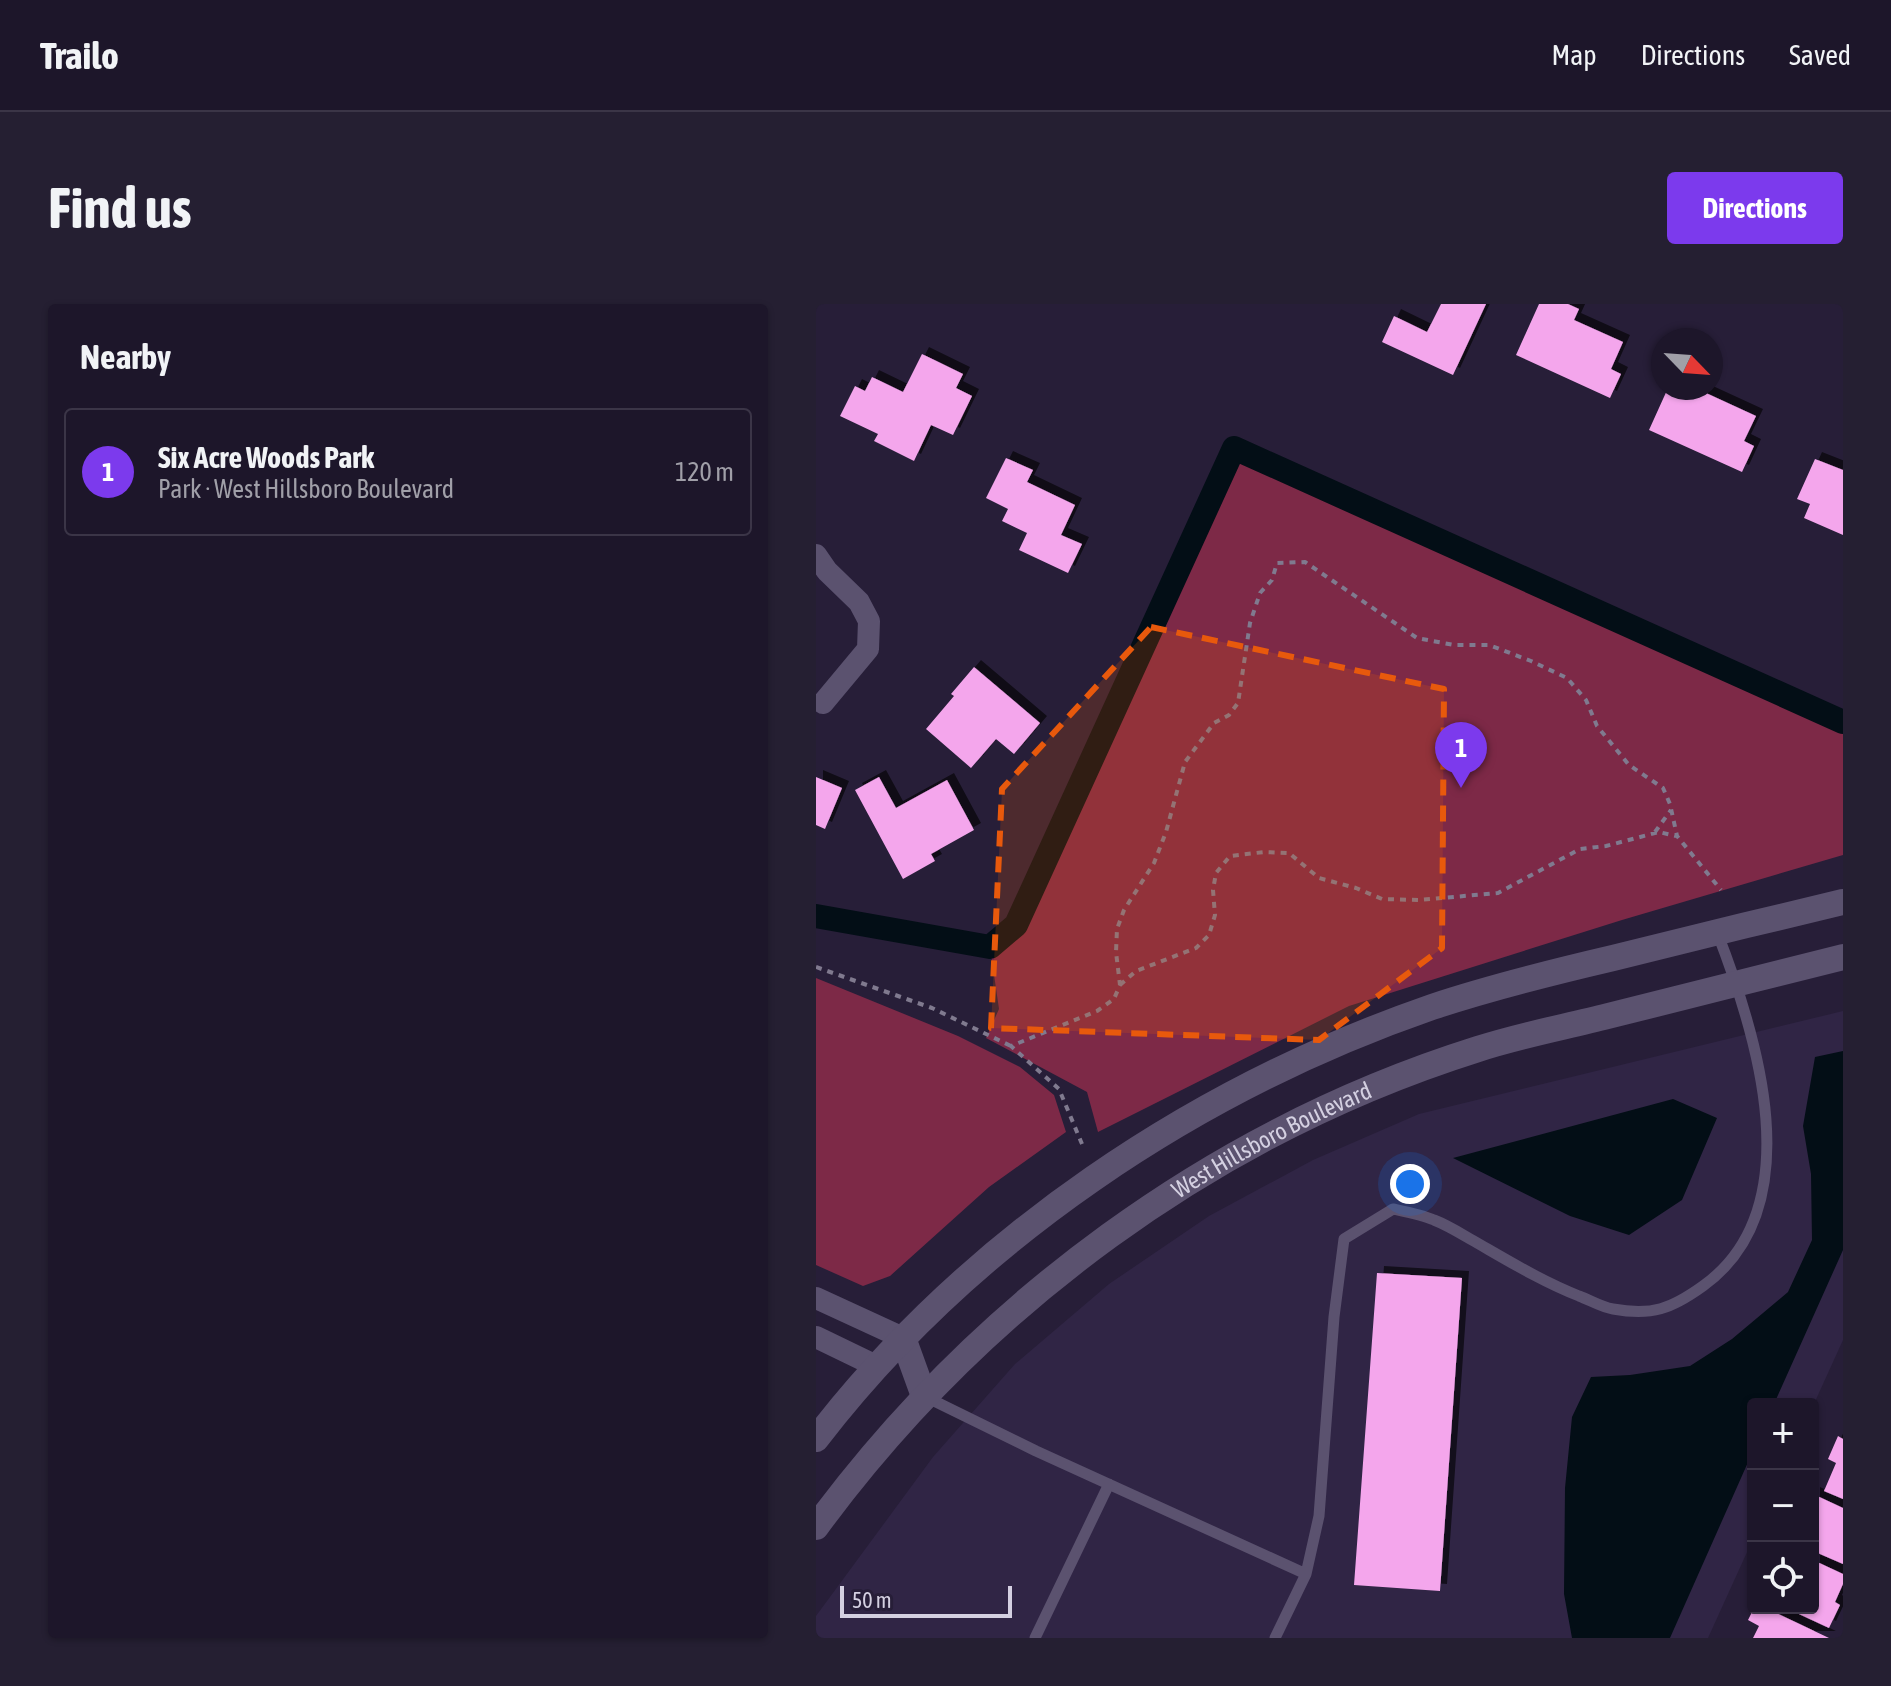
<!DOCTYPE html>
<html lang="en">
<head>
<meta charset="utf-8">
<style>
  :root { --surface:#1d162a; --page:#251f32; --text:#f1f3f6; --muted:#a09fa8; --line:#3b3547; --accent:#7c3aed }
  body { margin:0; font-family:"Asap Condensed",sans-serif; background:var(--page); color:var(--text) }
  .controls { position:absolute; right:24px; bottom:24px; display:grid; overflow:hidden; border-radius:8px; box-shadow:0 2px 6px #0004 }
  .controls button { width:72px; height:72px; display:grid; place-items:center; padding:0; border:0; border-bottom:2px solid var(--line); background:var(--surface); color:var(--text); font:40px sans-serif }
  .compass { position:absolute; left:835px; top:24px; width:72px; height:72px; border-radius:50%; background:var(--surface); box-shadow:0 2px 6px #0004; rotate:115deg }
  .scale { position:absolute; left:24px; bottom:20px; width:172px; box-sizing:border-box; padding-left:8px; border:4px solid #d4d0e1; border-top:0; font-size:22px; line-height:28px; white-space:nowrap; color:#d4d0e1; -webkit-text-stroke:6px #271e38; paint-order:stroke }
  .you { position:absolute; left:594px; top:880px; width:28px; height:28px; margin:-20px; border:6px solid #fff; border-radius:50%; background:#1a73e8; box-shadow:0 0 0 12px #1a73e833 }
  .badge { display:grid; place-items:center; width:52px; height:52px; border-radius:50%; background:var(--accent); color:#fff; font-size:26px; font-weight:700 }
  .pin { position:absolute; translate:-50% -66px; filter:drop-shadow(0 2px 4px #0008) }
  .pin::after { content:''; position:absolute; top:42px; width:28px; height:24px; background:inherit; clip-path:polygon(0 0,100% 0,50% 100%) }
  .list { margin:0; padding:0; list-style:none }
  h2 { display:flex; justify-content:space-between; align-items:center; height:104px; margin:0; padding:0 32px; font-size:34px }
  h2 small { font-size:26px; font-weight:400; color:var(--muted) }
  .list li { display:grid; grid-template-columns:52px 1fr auto; gap:24px; align-items:center; box-sizing:border-box; height:128px; margin:0 16px 16px; padding:0 16px; border:2px solid var(--line); border-radius:8px }
  .list b { display:block; font-size:30px; white-space:nowrap }
  .list p { margin:0; font-size:26px; white-space:nowrap; color:var(--muted) }
  .list em { font-size:26px; font-style:normal; color:var(--muted) }
  .icon { flex:none; width:44px; height:44px; fill:none; stroke:currentColor; stroke-width:2; stroke-linecap:round; stroke-linejoin:round }
  .map { position:relative; flex:none; width:1027px; height:1334px; overflow:hidden; border-radius:8px }
  header { display:flex; align-items:center; gap:48px; box-sizing:border-box; height:112px; padding:0 40px; background:var(--surface); border-bottom:2px solid var(--line) }
  header strong { font-size:38px }
  nav { display:flex; gap:44px; margin-inline-start:auto; font-size:28px }
  .intro { display:flex; align-items:center; justify-content:space-between; box-sizing:border-box; height:192px; padding:0 48px }
  h1 { margin:0; font-size:56px }
  .button { padding:20px 36px; border-radius:8px; background:var(--accent); color:#fff; font-size:28px; font-weight:700 }
  main { display:flex; gap:48px; padding:0 48px }
  aside { flex:1; background:var(--surface); border-radius:8px; box-shadow:0 2px 6px #0004 }
  .map>svg:first-child { display:block }
  .built { fill:#302545 }
  .green { fill:#7d2947 }
  .water { fill:#030e16 }
  .lines { fill:none; stroke-linecap:round; stroke-linejoin:round }
  .canal { stroke:#030e16; stroke-width:24 }
  .building { fill:#f4a6ec; filter:url(#shadow) }
  .path { stroke:#807a8f; stroke-width:4; stroke-dasharray:6 6; stroke-linecap:butt }
  .service { stroke:#5b526f; stroke-width:11 }
  .minor { stroke:#5b526f; stroke-width:22 }
  .tertiary { stroke:#5b526f; stroke-width:26 }
  .marked { fill:#e8590c; fill-opacity:0.2; stroke:#e8590c; stroke-width:6; stroke-dasharray:16 10; stroke-linejoin:round }
  .labels { text-anchor:middle; dominant-baseline:central; stroke-width:8; stroke-linejoin:round; paint-order:stroke }
  .street-label { font-size:24px; fill:#d4d0e1; stroke:#271e38 }
</style>
</head>
<body>
<header>
<strong>Trailo</strong>
<nav><a>Map</a><a>Directions</a><a>Saved</a></nav>
</header>
<div class="intro"><h1>Find us</h1><a class="button">Directions</a></div>
<main>
<aside>
<h2>Nearby<small></small></h2>
<ul class="list">
<li><span class="badge">1</span><div><b>Six Acre Woods Park</b><p>Park · West Hillsboro Boulevard</p></div><em>120 m</em></li>
</ul>
</aside>
<div class="map">
<svg width="1027" height="1334" viewBox="0 0 1027 1334">
  <defs>
    <filter id="shadow"><feDropShadow dx="7" dy="-7" stdDeviation="0" flood-color="#0009"/></filter>
  </defs>
  <rect width="100%" height="100%" fill="#271e38"/>
  <path class="built" d="M1027,707V1036L997,1102V1100H937V1235L892,1334H0V1312L117,1153L199,1060L293,980L393,912L497,856L603,810Z"/>
  <path class="green" d="M418,144L1027,418V551L806,616L533,702L282,828L271,788L170,734L183,705L174,643L200,621Z
    M0,674L142,732L204,763L238,791L250,828L173,883L74,972L47,982L0,961Z"/>
  <path class="water" d="M1027,747V946L958,1100H937V1147L854,1334H756L748,1290L749,1184L756,1113L775,1073L814,1071L874,1062L916,1035L972,988L996,936L995,870L987,822L999,753Z
    M857,795L901,814L866,896L813,931L754,912L637,854Z"/>
  <g class="lines">
    <path class="canal" d="M0,612L174,643L200,621L418,144L1027,418"/>
  </g>
  <path class="building" d="M625,0H670L637,71L566,38L578,12L611,28Z
    M723,0H752L763,5L758,16L807,38L795,65L805,70L794,94L700,51Z
    M106,50L147,70L140,84L156,92L137,131L115,121L98,157L58,137L62,130L24,112L39,82L49,87L56,73L87,88Z
    M852,84H893L890,89L940,112L928,137L938,142L926,168L833,126Z
    M190,154L217,166L211,178L259,201L245,231L266,240L252,269L203,246L211,229L186,217L192,205L170,194Z
    M999,155L1027,166V231L988,214L994,200L981,195Z
    M158,363L224,419L198,450L180,435L155,464L110,425L138,392L135,390Z
    M0,473L26,484L9,525L0,521Z
    M63,473L80,504L131,476L158,526L115,550L119,557L87,575L39,486Z
    M561,969L646,974L624,1287L538,1281Z
    M1022,1132L1027,1135V1195L1008,1187L1020,1159L1012,1155Z
    M997,1190L1027,1204V1260L997,1247V1227L1002,1218L997,1215Z
    M997,1256L1027,1270V1280L1019,1298L1024,1301L1013,1324L970,1304H997Z
    M938,1304H950L1013,1334H937L943,1322L932,1316Z"/>
  <g class="lines">
    <path class="path" d="M839,528L855,506
      M0,663L116,704L195,742
      M304,681L320,667L380,644L393,631L399,611L397,586L400,569L414,552L448,548L473,549L503,574L540,584L566,595L603,596L682,589L764,545L790,542L843,528L860,532
      M266,840L243,785L195,742L281,707L298,695L304,681L300,648L301,625L308,606L338,559L350,528L369,458L398,419L413,411L422,399L434,319L444,289L456,276L461,259L489,258L601,334L638,341H673L715,357L751,374L770,396L781,422L813,461L847,484L854,500L861,532L905,586"/>
    <path class="service" d="M112,1094L220,1147L490,1270
      M219,1334L293,1180
      M459,1334L490,1270L503,1212L518,1013L528,935L577,905C591,908 606,911 618,916C631,921 644,929 656,936C691,956 725,977 763,992C774,996 785,1003 797,1005C836,1012 855,1005 887,982C996,904 941,731 901,628"/>
    <path class="minor" d="M0,251L11,267L43,298L53,317L52,345L7,399
      M0,994L87,1034
      M0,1033L60,1062"/>
    <g class="tertiary">
      <path d="M87,1034L108,1092"/>
      <path d="M0,1135C154,935 379,785 616,703C676,683 737,668 797,654C874,635 950,616 1027,598"/>
      <path id="s1" d="M0,1223C164,1000 398,828 662,745C705,731 749,723 792,712C870,692 949,673 1027,653"/>
    </g>
  </g>
  <path class="marked" d="M335,323L628,385L626,644L503,736L175,724L186,485Z"/>
  <g class="labels">
    <g class="street-label">
      <text stroke="none"><textPath href="#s1" startOffset="604">West Hillsboro Boulevard</textPath></text>
    </g>
  </g>
</svg>
<div class="controls">
<button>+</button>
<button>−</button>
<button><svg class="icon" aria-label="locate" viewBox="0 0 24 24"><circle cx="12" cy="12" r="6"/><path d="M12 2v4M12 18v4M2 12h4M18 12h4"/></svg></button>
</div>
<svg class="compass" viewBox="-18 -18 36 36"><path d="M0-13l5 13h-10z" fill="#e53935"/><path d="M0 13l5-13h-10z" fill="#a09fa8"/></svg>
<div class="scale">50 m</div>
<div class="you"></div>
<div class="pin badge" style="left:645px;top:484px">1</div>
</div>
</main>
</body>
</html>
